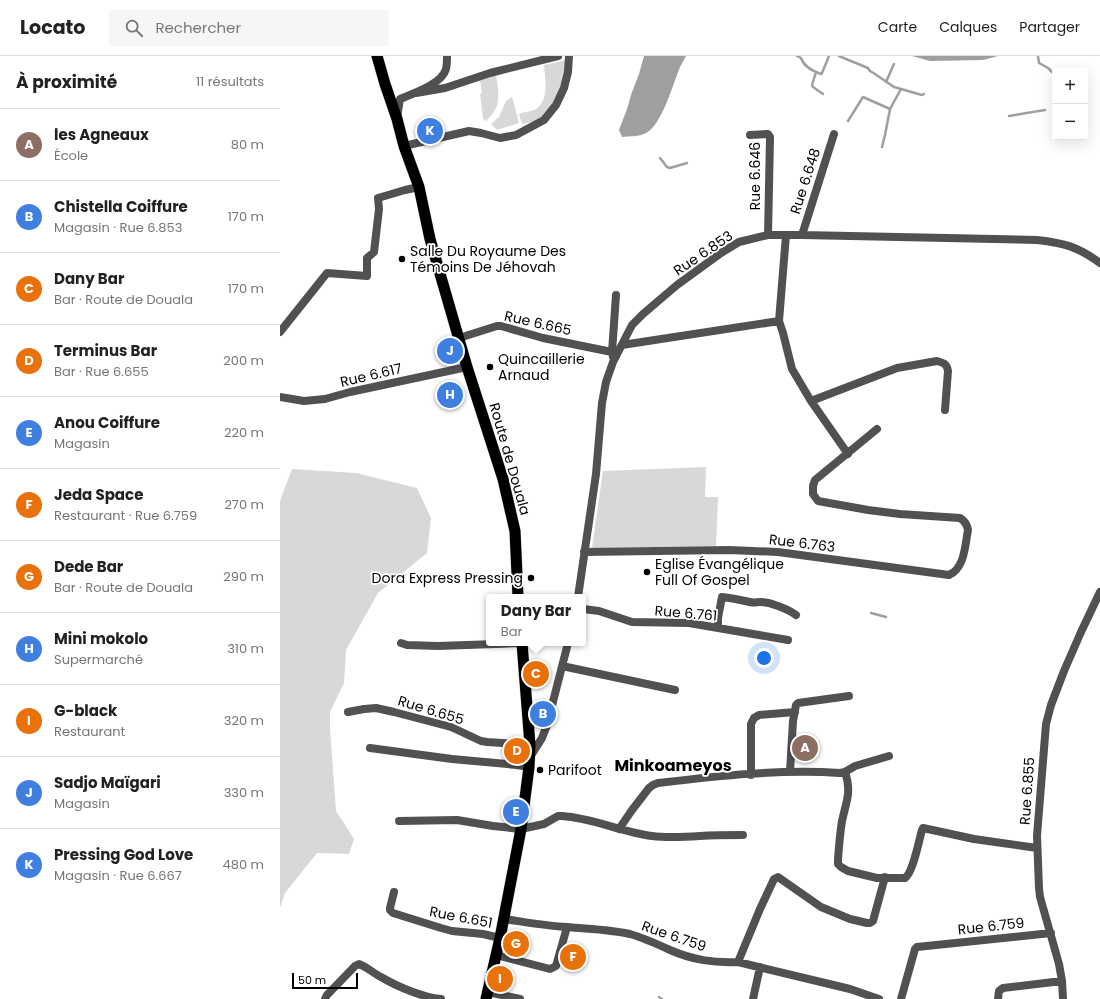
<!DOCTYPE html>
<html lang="fr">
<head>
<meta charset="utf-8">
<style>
  :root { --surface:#fff; --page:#f6f6f6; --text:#222; --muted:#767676; --line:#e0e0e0; --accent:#000 }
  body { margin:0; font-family:Poppins,sans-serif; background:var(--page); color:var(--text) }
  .controls { position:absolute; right:12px; top:12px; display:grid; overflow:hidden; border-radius:4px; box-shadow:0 4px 16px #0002 }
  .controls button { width:36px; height:36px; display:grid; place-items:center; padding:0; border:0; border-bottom:1px solid var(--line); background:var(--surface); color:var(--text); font:20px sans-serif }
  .scale { position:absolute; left:12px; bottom:10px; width:66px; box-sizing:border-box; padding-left:4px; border:2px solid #000; border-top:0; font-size:11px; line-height:14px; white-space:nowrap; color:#000; -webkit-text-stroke:3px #fff; paint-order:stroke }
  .you { position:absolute; left:484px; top:602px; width:14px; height:14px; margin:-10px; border:3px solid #fff; border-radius:50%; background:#1a73e8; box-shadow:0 0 0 6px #1a73e833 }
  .badge { display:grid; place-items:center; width:26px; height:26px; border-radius:50%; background:var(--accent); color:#fff; font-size:13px; font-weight:700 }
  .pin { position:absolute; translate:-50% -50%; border:2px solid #fff; box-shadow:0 1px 4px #0006 }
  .popup { position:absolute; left:206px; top:538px; width:100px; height:52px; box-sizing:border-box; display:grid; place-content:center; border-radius:4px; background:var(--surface); filter:drop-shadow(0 1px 3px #0005); font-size:13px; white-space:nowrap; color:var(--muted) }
  .popup b { font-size:15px; color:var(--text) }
  .popup::after { content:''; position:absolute; left:50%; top:100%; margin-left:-8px; border:8px solid transparent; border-top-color:var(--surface) }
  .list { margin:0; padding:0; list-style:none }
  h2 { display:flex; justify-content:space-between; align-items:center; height:52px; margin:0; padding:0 16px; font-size:17px }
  h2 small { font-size:13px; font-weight:400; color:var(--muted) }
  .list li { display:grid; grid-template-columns:26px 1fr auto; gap:12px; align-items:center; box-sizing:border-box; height:72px; padding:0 16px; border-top:1px solid var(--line) }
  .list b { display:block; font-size:15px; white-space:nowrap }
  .list p { margin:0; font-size:13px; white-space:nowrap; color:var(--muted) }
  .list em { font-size:13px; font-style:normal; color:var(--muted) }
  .icon { flex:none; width:22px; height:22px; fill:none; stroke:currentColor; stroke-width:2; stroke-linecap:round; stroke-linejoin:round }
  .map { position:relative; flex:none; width:820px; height:943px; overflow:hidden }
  header { display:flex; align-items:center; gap:24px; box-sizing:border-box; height:56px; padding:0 20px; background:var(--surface); border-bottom:1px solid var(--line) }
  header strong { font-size:19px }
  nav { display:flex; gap:22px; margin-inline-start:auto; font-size:14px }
  .search { width:280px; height:36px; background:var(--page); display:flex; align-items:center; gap:10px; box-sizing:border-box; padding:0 14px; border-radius:4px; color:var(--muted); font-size:15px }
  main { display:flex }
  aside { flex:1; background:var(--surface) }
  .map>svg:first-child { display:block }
  .green { fill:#d8d8d8 }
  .water { fill:#9f9f9f }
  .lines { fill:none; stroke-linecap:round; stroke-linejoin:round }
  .stream { stroke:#9f9f9f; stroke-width:2.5 }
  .trunk-casing { stroke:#dbdbdb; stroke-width:12 }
  .minor { stroke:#515151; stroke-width:8 }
  .tertiary { stroke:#515151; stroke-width:8 }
  .trunk { stroke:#000; stroke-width:11 }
  .poi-dot { fill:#000; stroke:#fff; stroke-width:1.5 }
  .labels { text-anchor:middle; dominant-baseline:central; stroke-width:3.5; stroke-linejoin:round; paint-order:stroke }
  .street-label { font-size:14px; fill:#000; stroke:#fff }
  .poi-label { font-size:14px; fill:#000; stroke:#fff; text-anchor:start }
  .quarter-label { font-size:16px; font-weight:bold; fill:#000; stroke:#fff }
</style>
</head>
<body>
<header>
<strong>Locato</strong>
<div class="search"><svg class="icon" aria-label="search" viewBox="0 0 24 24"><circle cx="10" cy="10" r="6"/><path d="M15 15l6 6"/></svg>Rechercher</div>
<nav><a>Carte</a><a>Calques</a><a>Partager</a></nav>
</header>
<main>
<aside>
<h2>À proximité<small>11 résultats</small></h2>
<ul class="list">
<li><span class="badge" style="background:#8d6e63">A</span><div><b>les Agneaux</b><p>École</p></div><em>80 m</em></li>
<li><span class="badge" style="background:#3f7fe0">B</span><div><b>Chistella Coiffure</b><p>Magasin · Rue 6.853</p></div><em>170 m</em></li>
<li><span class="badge" style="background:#e8710a">C</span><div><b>Dany Bar</b><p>Bar · Route de Douala</p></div><em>170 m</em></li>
<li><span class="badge" style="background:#e8710a">D</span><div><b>Terminus Bar</b><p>Bar · Rue 6.655</p></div><em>200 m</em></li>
<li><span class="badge" style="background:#3f7fe0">E</span><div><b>Anou Coiffure</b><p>Magasin</p></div><em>220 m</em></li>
<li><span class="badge" style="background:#e8710a">F</span><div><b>Jeda Space</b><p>Restaurant · Rue 6.759</p></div><em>270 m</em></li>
<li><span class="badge" style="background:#e8710a">G</span><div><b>Dede Bar</b><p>Bar · Route de Douala</p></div><em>290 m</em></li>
<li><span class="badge" style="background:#3f7fe0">H</span><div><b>Mini mokolo</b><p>Supermarché</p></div><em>310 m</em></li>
<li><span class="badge" style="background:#e8710a">I</span><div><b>G-black</b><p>Restaurant</p></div><em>320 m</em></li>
<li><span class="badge" style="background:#3f7fe0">J</span><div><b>Sadjo Maïgari</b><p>Magasin</p></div><em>330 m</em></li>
<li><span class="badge" style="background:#3f7fe0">K</span><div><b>Pressing God Love</b><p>Magasin · Rue 6.667</p></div><em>480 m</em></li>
</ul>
</aside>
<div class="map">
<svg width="820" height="943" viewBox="0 0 820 943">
  <rect width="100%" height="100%" fill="#fff"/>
  <path class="green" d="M287,4L284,24L266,59L256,65L242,68L239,58C244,56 249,56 254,54C270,47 265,22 264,9Z
    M216,19C219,38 222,51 206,65L203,63L200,38L202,37L200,24Z
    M232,41L239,67L217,74L211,68L219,61L226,45Z
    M426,411L425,441H438L436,490L312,492L323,415Z
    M12,413L76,417L137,432L151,462L147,497L98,537L66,594L64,627L50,656V672L56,755L74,783L69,798L37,797L5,837L0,852V446L1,442Z"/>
  <path class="water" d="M364,0H406C404,4 402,7 400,11C393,28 382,69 366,77C359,81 349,80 342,81L339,74L347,53L352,36L359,18Z
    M632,0H718L703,4L650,5Z"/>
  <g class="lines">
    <path class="stream" d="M517,0L521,2C524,11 532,15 541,18L542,17L549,0
      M559,0L588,12L590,15L595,18L614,31L642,39L644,38
      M758,0L759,7L768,12L775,19
      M536,16L532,29L533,31L543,38
      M606,26L614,8
      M729,60L765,54
      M568,65L583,41L610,53
      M602,91L605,79L610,53L621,33
      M380,102L387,111L390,112L407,107
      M591,557L606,561
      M379,941L382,943"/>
    <defs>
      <path id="trunk" d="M97,0L105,28L117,63L124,90L139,131L150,183L187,311L223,423L235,475L238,541
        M206,943L220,882L241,773L249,711L250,689L242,587"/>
    </defs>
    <use href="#trunk" class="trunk-casing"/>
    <path class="minor" d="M136,37L165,32L210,17L278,0
      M117,62L120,43C134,37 162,28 166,13C167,9 167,4 167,0
      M470,79L488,78L490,81L488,179
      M124,90L189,75L201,77L220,82L236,79L264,64L276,49L284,32L288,16L289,0
      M506,179L499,265L503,277L512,313L531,345L568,398
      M522,179L554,78
      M0,276L47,217L87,220V202L94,196L99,153L98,142L125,134L139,131
      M179,282L217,270H221L263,282L332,296
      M342,289L499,265
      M333,301L332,296L336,239
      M531,345L617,312L657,305C664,307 667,308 668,315L665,354
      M304,496L449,494L498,496L669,519C685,512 685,489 688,474C687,468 685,465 680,462L620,458L588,454L538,445L533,438V430L535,424L597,373
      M298,541L316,418L322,347L326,326L333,306L352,269L363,258L397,229L441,197L459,186L488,179H522L757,184C785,187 798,191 820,207
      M303,553L319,555L352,566L409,567L508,584
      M438,572V562L442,541C452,542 461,544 470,546C474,547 477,546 480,546C490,546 508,553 516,559
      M121,587L127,589L158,590L242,587
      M282,610L395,634
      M68,656L84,653L96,652L114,656L171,671L201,685L207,686L250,689
      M90,692L172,703L237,709L249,711
      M250,701L262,682L267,669L288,587
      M510,716L513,665L516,649L518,647L569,640
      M565,716C572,736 566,746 562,765C560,777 559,790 558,803V808L561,811L568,815L597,822H625C633,817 639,784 642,774L643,772L694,783L757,792
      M471,719V668L474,662L479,659L515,656
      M119,765L177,764L213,770L241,773L264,768L278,760H282C313,762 341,776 372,780C388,782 404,781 420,780C435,779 449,779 463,779
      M339,773L352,754L369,732L373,729L378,727C438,720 499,713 560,717L565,716L575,710L609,700
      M114,836L110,852V854L113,857L161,872L172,875L203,878L220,882
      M224,863C245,866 266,870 287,871C308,873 329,873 350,878C364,882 377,888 390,894C413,904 433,907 458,906L570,933L599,943
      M216,899L270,913L276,910L287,871
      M458,906L480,853L494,823L498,821L541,851L570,863L587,867H590L593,865L605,821
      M208,936L240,943
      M45,943L47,939L75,910L79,908C87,911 93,917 101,921C116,930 144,942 161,943
      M473,943L480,911
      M621,943L635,893L637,891L771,877
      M718,943L719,935L723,932L782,925
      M783,943L782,925L779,908L760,841L759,832L757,780L766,668L771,649L784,615L801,576L820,536"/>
    <path class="tertiary" d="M0,341L24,345L45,343L70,336L187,311"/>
    <use href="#trunk" class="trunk"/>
  </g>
  <g class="poi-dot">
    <circle cx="122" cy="203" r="4"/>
    <circle cx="210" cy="311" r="4"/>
    <circle cx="367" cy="516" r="4"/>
    <circle cx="251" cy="522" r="4"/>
    <circle cx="260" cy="714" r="4"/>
  </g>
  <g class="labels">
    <g class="street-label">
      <text transform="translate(475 120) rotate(-90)">Rue 6.646</text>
      <text transform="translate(525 125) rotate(-72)">Rue 6.648</text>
      <text transform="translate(423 197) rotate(-34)">Rue 6.853</text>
      <text transform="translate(258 267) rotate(13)">Rue 6.665</text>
      <text transform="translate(91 319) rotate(-13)">Rue 6.617</text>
      <text transform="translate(230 403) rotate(74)">Route de Douala</text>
      <text transform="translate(522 487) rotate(7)">Rue 6.763</text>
      <text transform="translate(406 557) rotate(5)">Rue 6.761</text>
      <text transform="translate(151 654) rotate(17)">Rue 6.655</text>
      <text transform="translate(747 735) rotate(-86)">Rue 6.855</text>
      <text transform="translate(181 861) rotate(11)">Rue 6.651</text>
      <text transform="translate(711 870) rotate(-6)">Rue 6.759</text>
      <text transform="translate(394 880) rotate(19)">Rue 6.759</text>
    </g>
    <g class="poi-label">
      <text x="130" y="195">Salle Du Royaume Des<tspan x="130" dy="16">Témoins De Jéhovah</tspan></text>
      <text x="218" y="303">Quincaillerie<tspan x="218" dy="16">Arnaud</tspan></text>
      <text x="375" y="508">Eglise Évangélique<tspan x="375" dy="16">Full Of Gospel</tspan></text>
      <text x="243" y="522" text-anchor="end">Dora Express Pressing</text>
      <text x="268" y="714">Parifoot</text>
    </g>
    <g class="quarter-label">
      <text x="393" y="709">Minkoameyos</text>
    </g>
  </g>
</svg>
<div class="controls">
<button>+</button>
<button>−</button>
</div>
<div class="scale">50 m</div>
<div class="you"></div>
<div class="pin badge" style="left:525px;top:692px;background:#8d6e63">A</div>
<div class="pin badge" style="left:263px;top:658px;background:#3f7fe0">B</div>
<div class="pin badge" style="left:256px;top:618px;background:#e8710a">C</div>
<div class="popup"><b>Dany Bar</b>Bar</div>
<div class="pin badge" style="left:237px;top:695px;background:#e8710a">D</div>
<div class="pin badge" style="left:236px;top:756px;background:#3f7fe0">E</div>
<div class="pin badge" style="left:293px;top:901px;background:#e8710a">F</div>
<div class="pin badge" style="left:236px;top:888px;background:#e8710a">G</div>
<div class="pin badge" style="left:170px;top:339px;background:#3f7fe0">H</div>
<div class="pin badge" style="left:220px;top:923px;background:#e8710a">I</div>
<div class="pin badge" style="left:170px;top:295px;background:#3f7fe0">J</div>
<div class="pin badge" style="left:150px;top:75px;background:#3f7fe0">K</div>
</div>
</main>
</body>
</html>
